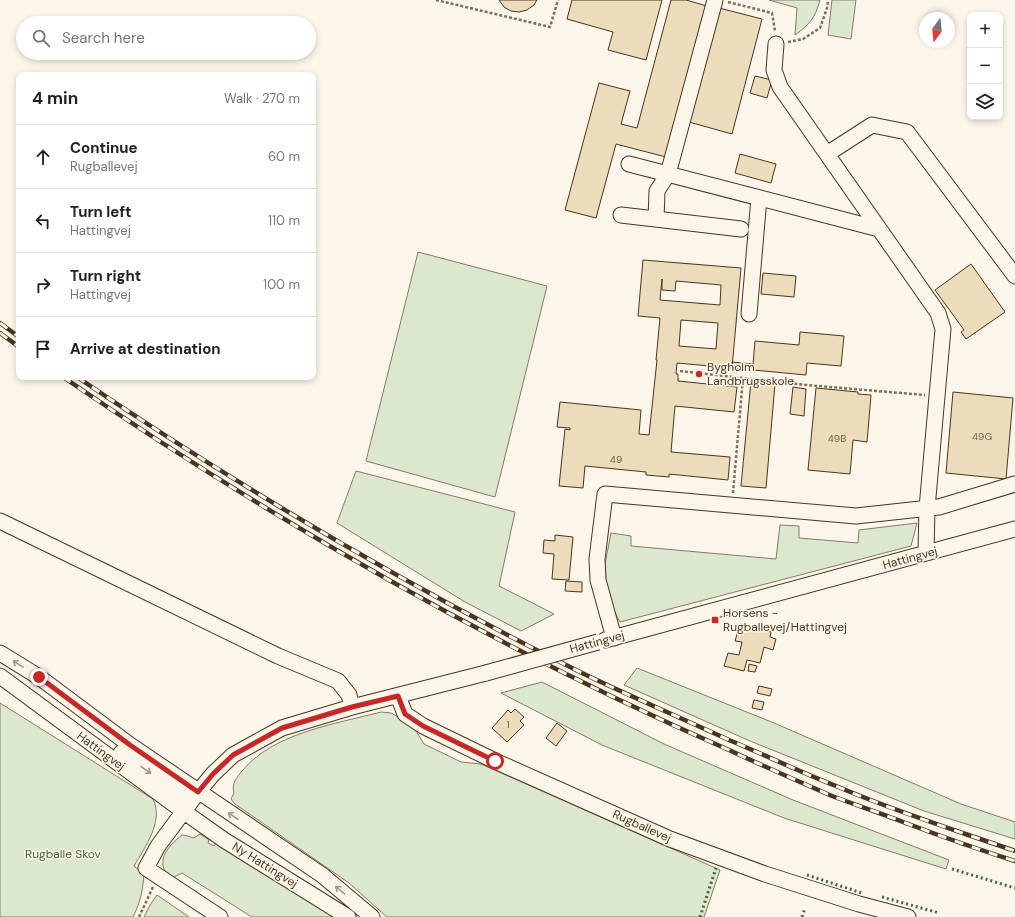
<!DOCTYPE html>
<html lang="en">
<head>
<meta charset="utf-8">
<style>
  :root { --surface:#fff; --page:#f2f2f2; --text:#202124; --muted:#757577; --line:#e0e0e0 }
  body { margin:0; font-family:"DM Sans",sans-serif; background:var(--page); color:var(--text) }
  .controls { position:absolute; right:12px; top:12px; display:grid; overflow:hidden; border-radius:8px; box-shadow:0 2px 6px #0003 }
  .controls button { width:36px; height:36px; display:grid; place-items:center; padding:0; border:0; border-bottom:1px solid var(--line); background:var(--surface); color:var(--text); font:20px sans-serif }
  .compass { position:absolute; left:919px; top:12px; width:36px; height:36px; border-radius:50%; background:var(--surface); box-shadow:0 2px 6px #0003; rotate:195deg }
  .stop { position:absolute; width:12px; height:12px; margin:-9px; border:3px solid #c62828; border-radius:50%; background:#fff }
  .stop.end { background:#c62828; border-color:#fff; box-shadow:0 1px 4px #0008 }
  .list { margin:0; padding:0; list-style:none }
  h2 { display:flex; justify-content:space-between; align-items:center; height:52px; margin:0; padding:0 16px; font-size:17px }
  h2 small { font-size:13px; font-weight:400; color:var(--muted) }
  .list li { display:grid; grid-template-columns:26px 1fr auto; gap:12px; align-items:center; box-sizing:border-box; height:64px; padding:0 16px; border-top:1px solid var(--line) }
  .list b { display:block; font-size:15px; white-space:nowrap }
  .list p { margin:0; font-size:13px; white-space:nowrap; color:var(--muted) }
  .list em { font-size:13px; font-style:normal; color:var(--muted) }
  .icon { flex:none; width:22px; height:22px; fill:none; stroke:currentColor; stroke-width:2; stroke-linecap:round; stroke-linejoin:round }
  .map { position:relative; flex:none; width:1015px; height:917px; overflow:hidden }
  .search { position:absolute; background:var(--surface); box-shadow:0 2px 6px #0003; left:16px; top:16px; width:300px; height:44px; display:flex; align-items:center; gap:10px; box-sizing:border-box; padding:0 14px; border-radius:22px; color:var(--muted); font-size:15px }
  .panel { position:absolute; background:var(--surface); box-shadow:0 2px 6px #0003; left:16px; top:72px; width:300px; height:308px; border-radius:8px }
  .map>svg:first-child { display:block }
  .green { fill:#dce7d0; stroke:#887966 }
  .building { fill:#ecdcbc; stroke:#4a3520; fill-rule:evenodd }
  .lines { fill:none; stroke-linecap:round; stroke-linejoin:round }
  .minor-casing { stroke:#4a3520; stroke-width:17 }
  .path { stroke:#7f6f5c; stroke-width:2.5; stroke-dasharray:3 2; stroke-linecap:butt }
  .minor { stroke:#fbf6e9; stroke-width:15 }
  .rail-casing { stroke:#4a3520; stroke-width:4.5 }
  .rail { stroke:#fbf6e9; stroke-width:3; stroke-dasharray:9; stroke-linecap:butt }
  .minor-bridge-casing { stroke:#4a3520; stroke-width:17; stroke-linecap:butt }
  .minor-bridge { stroke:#fbf6e9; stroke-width:15 }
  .hedge { stroke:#436837; stroke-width:3; stroke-dasharray:2 3; stroke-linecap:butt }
  .oneway { stroke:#a29684 }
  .route { stroke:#c62828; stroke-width:5 }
  .poi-dot { fill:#c62828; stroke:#fbf6e9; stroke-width:1.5 }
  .labels { text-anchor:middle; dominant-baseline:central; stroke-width:3; stroke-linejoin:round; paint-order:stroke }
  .number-label { font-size:10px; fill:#725f47 }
  .poi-label { font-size:12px; fill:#4a3520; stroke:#fbf6e9; text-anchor:start }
  .street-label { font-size:12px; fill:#4a3520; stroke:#fbf6e9 }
  .park-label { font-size:12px; fill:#436837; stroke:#fbf6e9 }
</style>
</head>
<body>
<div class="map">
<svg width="1015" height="917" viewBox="0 0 1015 917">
  <rect width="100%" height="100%" fill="#fbf6e9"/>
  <path class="green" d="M769,0H820C815,18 810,24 795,35L797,8Z
    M832,0H856L851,39L828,35Z
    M418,252L547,286L495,497L366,461Z
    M356,471L515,512L499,586L554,614L521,631L465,602L337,523Z
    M917,523L911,546L620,622L607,597L605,564L611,533L631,536V546L776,559L780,525L799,526V538L858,543L859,530Z
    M637,668L774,723L961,804L1015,822V839L924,811L750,741L624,685Z
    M542,682L664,744L793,800L949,860L946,869L784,818L602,745L501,693Z
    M0,703L153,799C164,821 145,847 134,866L144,874C143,890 140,903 133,917H0Z
    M381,712L391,713L402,719L416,731L424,744L461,762L481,764L720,870L704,917H387L349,883L235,804L231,799L234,793C231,783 237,778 242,771C273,733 335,724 381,712Z
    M200,834L209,840L208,843L214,846L217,842L338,917H252L182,873L172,878C170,876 167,874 165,871C157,857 172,843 182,835L188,836L194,838Z
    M157,895L189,917H144L150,905Z"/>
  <path class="building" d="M499,0H537L534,5L527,10L519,12L511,11L504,7Z
    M572,0H662L646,60L608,50L613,32L567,19Z
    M671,0H686L707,6L666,157L616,144L596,218L565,210L599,83L630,91L621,124L637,128Z
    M719,8L762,19L732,134L689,122Z
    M755,76L772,80L767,98L750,93Z
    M740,154L776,164L771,183L735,173Z
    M643,260L741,268L732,368L677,363L676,374H678V381L737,387L734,412L675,406L671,452L730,457L728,480L669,474V477L646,475V472L585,466L583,488L559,486L565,429L570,430V428L557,427L560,402L641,410L639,434L649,435L657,360H656L660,318L638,316ZM662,279V290L675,291L676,281L721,285L720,305L660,300ZM681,320L718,323L716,349L679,346Z
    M971,264L1005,312L966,339L961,332L964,330L935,290Z
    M763,273L796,276L794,297L761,294Z
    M800,332L844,336L841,366L807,363L806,375L732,368V362L753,364L755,341L799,345Z
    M751,381L775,384L766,488L741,486Z
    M793,387L806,389L804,416L790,414Z
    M816,388L858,392V394L871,395L867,442L853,440L850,474L808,470Z
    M953,392L1013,398L1006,479L946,473Z
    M555,535L573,537L569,580L552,579L554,554L543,553L544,540L555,541Z
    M566,581L582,582V592L565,591Z
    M740,624L771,632L770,637L776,639L773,650L764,647L760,663L747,660L744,671L724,666L728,653L739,655L742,642L735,641Z
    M749,664L757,666L755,672L748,671Z
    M759,686L772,689L770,696L757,693Z
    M754,700L764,702L762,710L752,708Z
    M515,709L524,717L520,721L524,725L507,742L492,728L508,710L511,713Z
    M557,723L567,731L556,746L546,738Z"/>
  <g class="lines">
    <defs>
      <path id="minor" d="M776,44L774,70L780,87L938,313L943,329L927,508L926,553
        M827,154L872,125L907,132L1015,276
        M629,164L879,229
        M621,215L741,229
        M656,219L657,191L668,174L715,0
        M749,314L759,198
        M0,521L278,656L338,681L349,695L352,707
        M614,638L598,580L597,559L605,494L856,516L939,507L1015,484
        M605,640L1015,529
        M0,653L39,677L130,745L322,875L372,917
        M0,676L183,811L224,840L348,917
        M398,696L405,714L423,726L495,761L670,839L765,874L859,904L908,917
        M121,753L175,792L184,795L198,792
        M220,917L146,868L158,846L198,792L213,774L233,755L282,728L352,707L486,673"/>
    </defs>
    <use href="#minor" class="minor-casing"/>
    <path class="path" d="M436,0L550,27L558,0
      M728,2L772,13L775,31
      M788,42L803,39L820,28L827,8L828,0
      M680,371L806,385L925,395
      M733,493L743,378
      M139,917L153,887"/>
    <use href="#minor" class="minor"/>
    <defs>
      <path id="rail" d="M0,323L19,337
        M0,333L19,347
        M63,377C274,521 495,648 729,750C763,766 798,781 832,796C856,805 880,813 903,822C940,836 977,849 1015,861
        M77,377C239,487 409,587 584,674C632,697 681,718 729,740C765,755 800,772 836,786C894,811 955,830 1015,851"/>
    </defs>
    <use href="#rail" class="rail-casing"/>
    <use href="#rail" class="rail"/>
    <defs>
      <path id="minor-bridge" d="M486,673L598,642"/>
    </defs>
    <use href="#minor-bridge" class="minor-bridge-casing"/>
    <use href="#minor-bridge" class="minor-bridge"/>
    <path class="hedge" d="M952,869L1015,888
      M807,875L862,893
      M882,897L939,913
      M700,917L716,868
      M802,917L805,908"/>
  </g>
  <defs><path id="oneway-shaft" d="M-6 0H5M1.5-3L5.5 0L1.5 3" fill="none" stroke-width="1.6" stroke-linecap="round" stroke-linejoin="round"/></defs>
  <g class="oneway">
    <use href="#oneway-shaft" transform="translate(18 664) rotate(-148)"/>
    <use href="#oneway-shaft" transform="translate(146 770) rotate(35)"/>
    <use href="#oneway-shaft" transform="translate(233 816) rotate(-146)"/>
    <use href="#oneway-shaft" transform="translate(340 890) rotate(-140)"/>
  </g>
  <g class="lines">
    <path class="route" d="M39,677L130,745L198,792L213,774L233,755L282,728L352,707L398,696L405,714L423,726L495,761"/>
  </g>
  <g class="poi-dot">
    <circle cx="699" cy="374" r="4"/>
    <rect x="711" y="616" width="8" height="8" rx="2"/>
  </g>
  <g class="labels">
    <g class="number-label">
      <text x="982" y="436">49G</text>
      <text x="837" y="438">49B</text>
      <text x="616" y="459">49</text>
      <text x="508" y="724">1</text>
    </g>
    <g class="poi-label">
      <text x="707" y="367">Bygholm<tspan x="707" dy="14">Landbrugsskole</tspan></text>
      <text x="723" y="613">Horsens -<tspan x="723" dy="14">Rugballevej/Hattingvej</tspan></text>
    </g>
    <g class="street-label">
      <text transform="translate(910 558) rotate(-15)">Hattingvej</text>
      <text transform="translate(597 642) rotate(-15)">Hattingvej</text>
      <text transform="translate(101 751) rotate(36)">Hattingvej</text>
      <text transform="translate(642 826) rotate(24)">Rugballevej</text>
      <text transform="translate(265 865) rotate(32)">Ny Hattingvej</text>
    </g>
    <g class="park-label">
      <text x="63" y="854">Rugballe Skov</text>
    </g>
  </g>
</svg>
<div class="controls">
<button>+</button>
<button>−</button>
<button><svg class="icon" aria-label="layers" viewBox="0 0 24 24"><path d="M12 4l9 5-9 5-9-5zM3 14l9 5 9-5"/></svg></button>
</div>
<svg class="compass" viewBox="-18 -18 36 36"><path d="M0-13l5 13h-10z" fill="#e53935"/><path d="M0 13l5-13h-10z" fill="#757577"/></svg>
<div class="stop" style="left:495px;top:761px"></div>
<div class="stop end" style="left:39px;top:677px"></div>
<div class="search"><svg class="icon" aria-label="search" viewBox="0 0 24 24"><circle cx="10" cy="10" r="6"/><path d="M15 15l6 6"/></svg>Search here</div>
<section class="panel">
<h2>4 min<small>Walk · 270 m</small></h2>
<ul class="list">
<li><svg class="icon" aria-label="ahead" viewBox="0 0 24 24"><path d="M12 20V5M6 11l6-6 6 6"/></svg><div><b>Continue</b><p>Rugballevej</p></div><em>60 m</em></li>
<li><svg class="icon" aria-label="left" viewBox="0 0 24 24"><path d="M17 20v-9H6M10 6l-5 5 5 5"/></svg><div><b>Turn left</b><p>Hattingvej</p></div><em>110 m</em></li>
<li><svg class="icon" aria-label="right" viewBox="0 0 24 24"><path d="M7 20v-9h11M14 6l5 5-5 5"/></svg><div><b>Turn right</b><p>Hattingvej</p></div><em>100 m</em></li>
<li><svg class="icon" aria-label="arrive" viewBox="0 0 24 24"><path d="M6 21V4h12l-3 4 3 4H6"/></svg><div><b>Arrive at destination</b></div></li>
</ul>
</section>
</div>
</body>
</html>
